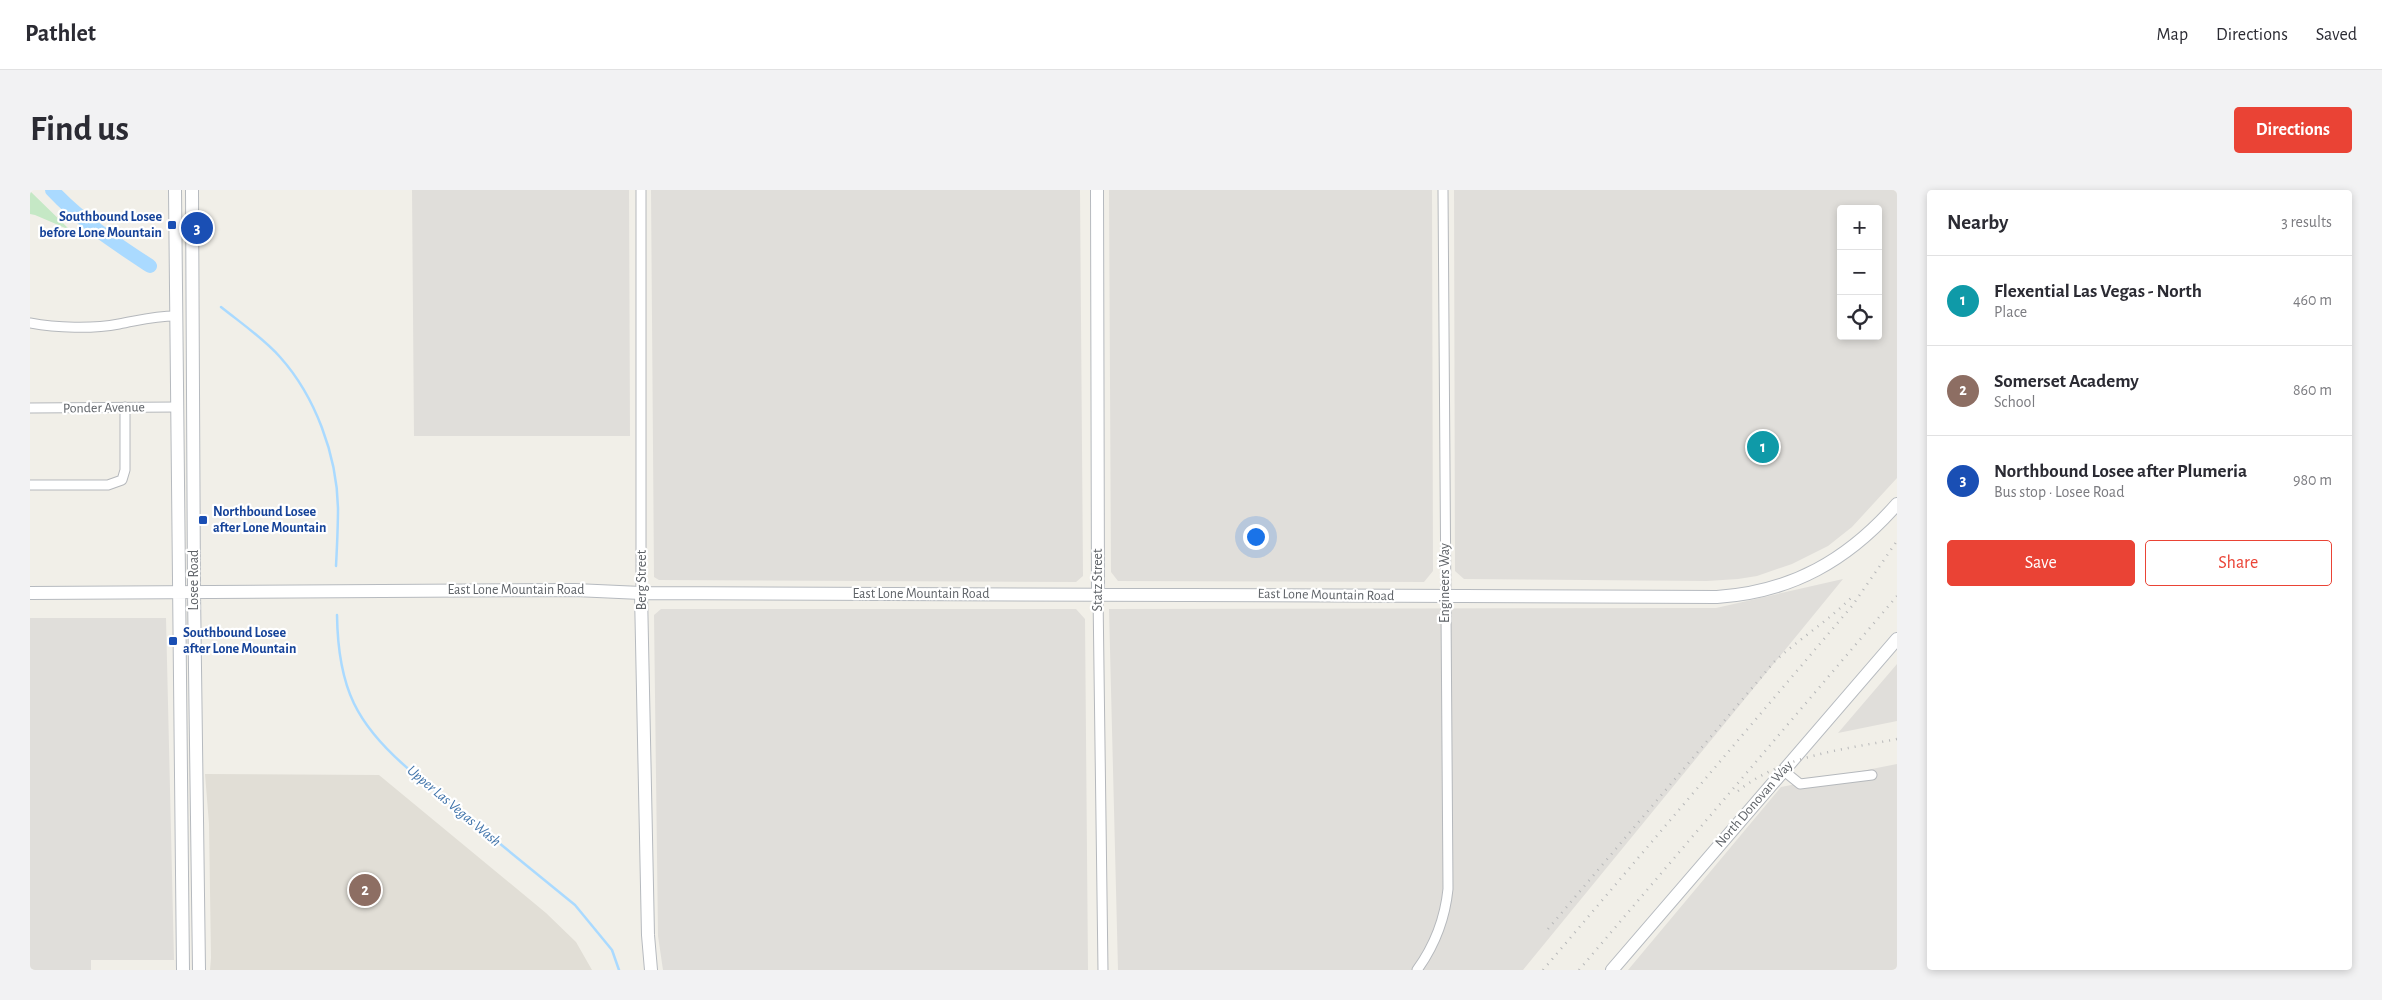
<!DOCTYPE html>
<html lang="en">
<head>
<meta charset="utf-8">
<style>
  :root { --surface:#fff; --page:#f2f2f3; --text:#2b2b33; --muted:#7c7c81; --line:#e1e1e2; --accent:#ea4335 }
  body { margin:0; font-family:"Alegreya Sans",sans-serif; background:var(--page); color:var(--text) }
  .controls { position:absolute; right:15px; top:15px; display:grid; overflow:hidden; border-radius:5px; box-shadow:0 2px 8px #0003 }
  .controls button { width:45px; height:45px; display:grid; place-items:center; padding:0; border:0; border-bottom:1px solid var(--line); background:var(--surface); color:var(--text); font:25px sans-serif }
  .you { position:absolute; left:1225px; top:346px; width:18px; height:18px; margin:-12px; border:4px solid #fff; border-radius:50%; background:#1a73e8; box-shadow:0 0 0 8px #1a73e833 }
  .badge { display:grid; place-items:center; width:32px; height:32px; border-radius:50%; background:var(--accent); color:#fff; font-size:16px; font-weight:700 }
  .pin { position:absolute; translate:-50% -50%; border:2px solid #fff; box-shadow:0 1px 5px #0006 }
  .list { margin:0; padding:0; list-style:none }
  h2 { display:flex; justify-content:space-between; align-items:center; height:65px; margin:0; padding:0 20px; font-size:21px }
  h2 small { font-size:16px; font-weight:400; color:var(--muted) }
  .list li { display:grid; grid-template-columns:32px 1fr auto; gap:15px; align-items:center; box-sizing:border-box; height:90px; padding:0 20px; border-top:1px solid var(--line) }
  .list b { display:block; font-size:19px; white-space:nowrap }
  .list p { margin:0; font-size:16px; white-space:nowrap; color:var(--muted) }
  .list em { font-size:16px; font-style:normal; color:var(--muted) }
  .actions { display:flex; gap:10px; padding:15px 20px }
  .actions a { flex:1; padding:11px 0; border:1px solid var(--accent); border-radius:5px; text-align:center; font-size:18px; color:var(--accent) }
  .actions .main { background:var(--accent); color:#fff }
  .icon { flex:none; width:28px; height:28px; fill:none; stroke:currentColor; stroke-width:2; stroke-linecap:round; stroke-linejoin:round }
  .map { position:relative; flex:none; width:1867px; height:780px; overflow:hidden; border-radius:5px }
  header { display:flex; align-items:center; gap:30px; box-sizing:border-box; height:70px; padding:0 25px; background:var(--surface); border-bottom:1px solid var(--line) }
  header strong { font-size:24px }
  nav { display:flex; gap:28px; margin-inline-start:auto; font-size:18px }
  .intro { display:flex; align-items:center; justify-content:space-between; box-sizing:border-box; height:120px; padding:0 30px }
  h1 { margin:0; font-size:35px }
  .button { padding:12px 22px; border-radius:5px; background:var(--accent); color:#fff; font-size:18px; font-weight:700 }
  main { display:flex; gap:30px; padding:0 30px }
  aside { flex:1; background:var(--surface); border-radius:5px; box-shadow:0 2px 8px #0003 }
  .map>svg:first-child { display:block }
  .industrial { fill:#e0deda; fill-rule:evenodd }
  .education { fill:#e1ded6 }
  .green { fill:#c5e8c5 }
  .lines { fill:none; stroke-linecap:round; stroke-linejoin:round }
  .stream { stroke:#aadaff; stroke-width:2.5 }
  .river { stroke:#aadaff; stroke-width:14 }
  .street-casing { stroke:#b5b8bc; stroke-width:11 }
  .secondary-casing { stroke:#b6babf; stroke-width:14 }
  .street { stroke:#fff; stroke-width:9 }
  .secondary { stroke:#fff; stroke-width:12 }
  .rail { stroke:#b6b7b8; stroke-width:2.5; stroke-dasharray:1 6; stroke-linecap:butt }
  .transit-dot { fill:#1a4fb4; stroke:#fff; stroke-width:2 }
  .labels { text-anchor:middle; dominant-baseline:central; stroke-width:4.5; stroke-linejoin:round; paint-order:stroke }
  .transit-label { font-size:14px; font-weight:bold; fill:#164399; stroke:#fff; text-anchor:start }
  .street-label { font-size:14px; fill:#5f6368; stroke:#fff }
  .water-label { font-size:15px; font-style:italic; fill:#4174aa; stroke:#fff }
</style>
</head>
<body>
<header>
<strong>Pathlet</strong>
<nav><a>Map</a><a>Directions</a><a>Saved</a></nav>
</header>
<div class="intro"><h1>Find us</h1><a class="button">Directions</a></div>
<main>
<div class="map">
<svg width="1867" height="780" viewBox="0 0 1867 780">
  <rect width="100%" height="100%" fill="#f1efe8"/>
  <path class="industrial" d="M382,0H599L600,246H384Z
    M621,0H1050L1053,386L1046,392L629,390L624,387Z
    M1079,0H1402L1403,381L1394,392L1088,391L1081,382Z
    M1424,0H1867V288L1822,337L1798,356L1762,374L1727,386L1708,389L1677,391L1434,389L1425,381ZM1811,19H1848V146H1811Z
    M1813,389L1493,780H1088L1079,419L1686,418Z
    M631,419H1046L1055,429L1058,780H633L628,746L624,425Z
    M0,428H136L144,770H61V780H0Z
    M1867,474V531L1808,543Z
    M1867,574V780H1598L1751,597Z"/>
  <path class="education" d="M175,584L349,585L516,723L546,752L562,780H180L181,768L179,634Z"/>
  <path class="green" d="M0,1L40,40L5,25L0,24Z"/>
  <g class="lines">
    <path class="stream" d="M191,117C211,133 233,148 250,167C285,206 307,265 308,318C308,338 307,357 306,376
      M307,425C308,498 326,535 382,582L545,715L582,760L589,780"/>
    <path class="river" d="M22,0C51,31 85,53 120,76"/>
    <defs>
      <path id="street" d="M611,0V403
        M0,133C26,138 63,139 89,134C111,130 124,126 146,126
        M0,218L148,217
        M0,295H78L92,290L95,280V217
        M1068,404L1073,780
        M1754,581L1770,594L1842,585
        M1387,780C1405,755 1415,729 1418,699L1413,0"/>
      <path id="secondary" d="M145,0L153,780
        M162,0L164,402L169,780
        M1067,0L1068,404
        M0,403L545,400L611,403L1687,407C1762,402 1818,370 1867,314
        M611,403L618,745L621,780
        M1582,780L1867,449"/>
    </defs>
    <use href="#street" class="street-casing"/>
    <use href="#secondary" class="secondary-casing"/>
    <use href="#street" class="street"/>
    <use href="#secondary" class="secondary"/>
    <path class="rail" d="M1708,601C1753,565 1812,560 1867,549
      M1518,739L1744,472C1769,449 1798,431 1822,407
      M1513,780L1822,416L1867,351
      M1549,780L1867,406"/>
  </g>
  <g class="transit-dot">
    <rect x="137" y="30" width="10" height="10" rx="2.5"/>
    <rect x="168" y="325" width="10" height="10" rx="2.5"/>
    <rect x="138" y="446" width="10" height="10" rx="2.5"/>
  </g>
  <g class="labels">
    <g class="transit-label">
      <text x="132" y="27" text-anchor="end">Southbound Losee<tspan x="132" dy="16">before Lone Mountain</tspan></text>
      <text x="183" y="322">Northbound Losee<tspan x="183" dy="16">after Lone Mountain</tspan></text>
      <text x="153" y="443">Southbound Losee<tspan x="153" dy="16">after Lone Mountain</tspan></text>
    </g>
    <g class="street-label">
      <text transform="translate(74 218) rotate(-1)">Ponder Avenue</text>
      <text transform="translate(164 390) rotate(-90)">Losee Road</text>
      <text transform="translate(612 390) rotate(-90)">Berg Street</text>
      <text transform="translate(1068 390) rotate(-90)">Statz Street</text>
      <text transform="translate(1415 393) rotate(-90)">Engineers Way</text>
      <text x="486" y="400">East Lone Mountain Road</text>
      <text x="891" y="404">East Lone Mountain Road</text>
      <text transform="translate(1296 405) rotate(1)">East Lone Mountain Road</text>
      <text transform="translate(1724 614) rotate(-49)">North Donovan Way</text>
    </g>
    <g class="water-label">
      <text transform="translate(424 616) rotate(40)">Upper Las Vegas Wash</text>
    </g>
  </g>
</svg>
<div class="controls">
<button>+</button>
<button>−</button>
<button><svg class="icon" aria-label="locate" viewBox="0 0 24 24"><circle cx="12" cy="12" r="6"/><path d="M12 2v4M12 18v4M2 12h4M18 12h4"/></svg></button>
</div>
<div class="you"></div>
<div class="pin badge" style="left:1733px;top:257px;background:#0f9aa8">1</div>
<div class="pin badge" style="left:335px;top:700px;background:#8d6e63">2</div>
<div class="pin badge" style="left:167px;top:38px;background:#1a4fb4">3</div>
</div>
<aside>
<h2>Nearby<small>3 results</small></h2>
<ul class="list">
<li><span class="badge" style="background:#0f9aa8">1</span><div><b>Flexential Las Vegas - North</b><p>Place</p></div><em>460 m</em></li>
<li><span class="badge" style="background:#8d6e63">2</span><div><b>Somerset Academy</b><p>School</p></div><em>860 m</em></li>
<li><span class="badge" style="background:#1a4fb4">3</span><div><b>Northbound Losee after Plumeria</b><p>Bus stop · Losee Road</p></div><em>980 m</em></li>
</ul>
<div class="actions"><a class="main">Save</a><a>Share</a></div>
</aside>
</main>
</body>
</html>
